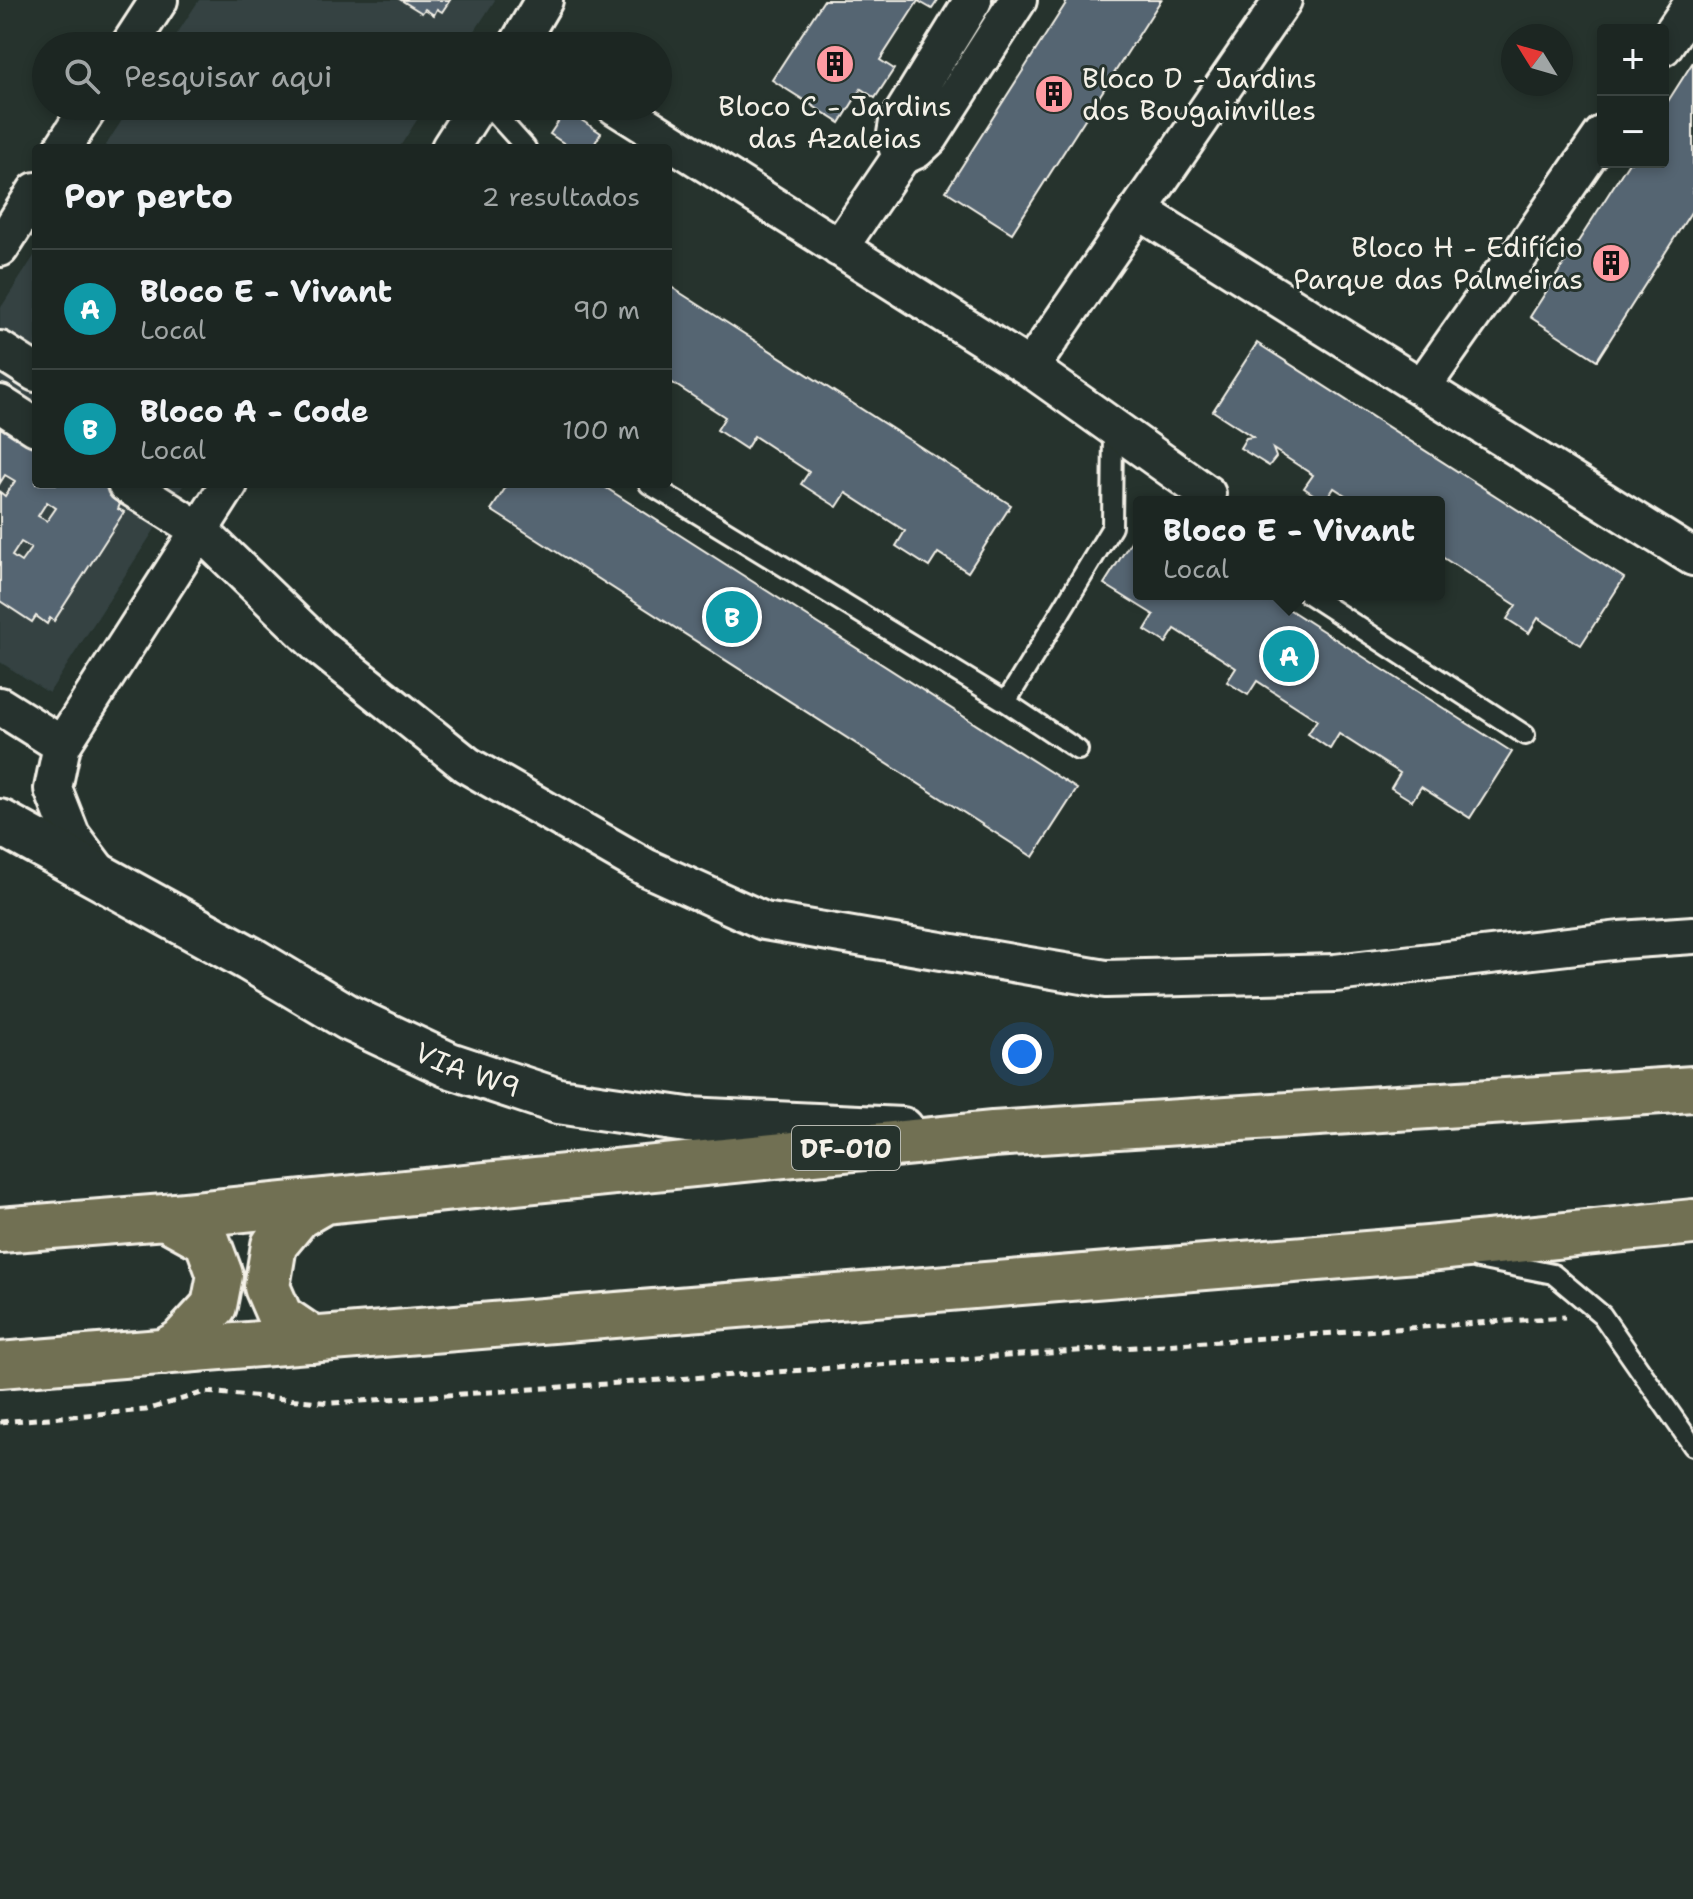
<!DOCTYPE html>
<html lang="pt">
<head>
<meta charset="utf-8">
<style>
  :root { --surface:#1c2622; --page:#252e2a; --text:#f1f3f6; --muted:#a0a5a5; --line:#3a4340; --accent:#1a73e8 }
  body { margin:0; font-family:"Shantell Sans",sans-serif; background:var(--page); color:var(--text) }
  .controls { position:absolute; right:24px; top:24px; display:grid; overflow:hidden; border-radius:8px; box-shadow:0 4px 12px #0003 }
  .controls button { width:72px; height:72px; display:grid; place-items:center; padding:0; border:0; border-bottom:2px solid var(--line); background:var(--surface); color:var(--text); font:40px sans-serif }
  .compass { position:absolute; left:1501px; top:24px; width:72px; height:72px; border-radius:50%; background:var(--surface); box-shadow:0 4px 12px #0003; rotate:307deg }
  .you { position:absolute; left:1022px; top:1054px; width:28px; height:28px; margin:-20px; border:6px solid #fff; border-radius:50%; background:#1a73e8; box-shadow:0 0 0 12px #1a73e833 }
  .badge { display:grid; place-items:center; width:52px; height:52px; border-radius:50%; background:var(--accent); color:#fff; font-size:26px; font-weight:700 }
  .pin { position:absolute; translate:-50% -50%; border:4px solid #fff; box-shadow:0 2px 8px #0006 }
  .popup { position:absolute; left:1133px; top:496px; width:312px; height:104px; box-sizing:border-box; display:grid; place-content:center; border-radius:8px; background:var(--surface); filter:drop-shadow(0 2px 6px #0005); font-size:26px; white-space:nowrap; color:var(--muted) }
  .popup b { font-size:30px; color:var(--text) }
  .popup::after { content:''; position:absolute; left:50%; top:100%; margin-left:-16px; border:16px solid transparent; border-top-color:var(--surface) }
  .list { margin:0; padding:0; list-style:none }
  h2 { display:flex; justify-content:space-between; align-items:center; height:104px; margin:0; padding:0 32px; font-size:34px }
  h2 small { font-size:26px; font-weight:400; color:var(--muted) }
  .list li { display:grid; grid-template-columns:52px 1fr auto; gap:24px; align-items:center; box-sizing:border-box; height:120px; padding:0 32px; border-top:2px solid var(--line) }
  .list b { display:block; font-size:30px; white-space:nowrap }
  .list p { margin:0; font-size:26px; white-space:nowrap; color:var(--muted) }
  .list em { font-size:26px; font-style:normal; color:var(--muted) }
  .icon { flex:none; width:44px; height:44px; fill:none; stroke:currentColor; stroke-width:2; stroke-linecap:round; stroke-linejoin:round }
  .map { position:relative; flex:none; width:1693px; height:1899px; overflow:hidden }
  .search { position:absolute; background:var(--surface); box-shadow:0 4px 12px #0003; left:32px; top:32px; width:640px; height:88px; display:flex; align-items:center; gap:20px; box-sizing:border-box; padding:0 28px; border-radius:44px; color:var(--muted); font-size:30px }
  .panel { position:absolute; background:var(--surface); box-shadow:0 4px 12px #0003; left:32px; top:144px; width:640px; height:344px; border-radius:8px }
  .map>svg:first-child { display:block }
  .built { fill:#344242 }
  .building { fill:#556572; stroke:#f4f1e8; stroke-width:2; fill-rule:evenodd }
  .lines { fill:none; stroke-linecap:round; stroke-linejoin:round }
  .lane-casing { stroke:#f4f1e8; stroke-width:24 }
  .street-casing { stroke:#f4f1e8; stroke-width:42 }
  .secondary-casing { stroke:#f4f1e8; stroke-width:50 }
  .primary-casing { stroke:#f4f1e8; stroke-width:50 }
  .path { stroke:#f4f1e8; stroke-width:5; stroke-dasharray:8 6; stroke-linecap:butt }
  .lane { stroke:#26332d; stroke-width:18 }
  .street { stroke:#26332d; stroke-width:36 }
  .secondary { stroke:#26332d; stroke-width:44 }
  .primary { stroke:#716f52; stroke-width:44 }
  .labels { text-anchor:middle; dominant-baseline:central; stroke-width:6; stroke-linejoin:round; paint-order:stroke }
  .shield { fill:#26332d; stroke:#b6b8b0; stroke-width:2 }
  .shield-label { font-size:26px; font-weight:bold; fill:#f4f1e8 }
  .poi-label { font-size:28px; fill:#f4f1e8; stroke:#26332d; text-anchor:start }
  .street-label { font-size:28px; fill:#f4f1e8; stroke:#26332d }
</style>
</head>
<body>
<div class="map">
<svg width="1693" height="1899" viewBox="0 0 1693 1899">
  <rect width="100%" height="100%" fill="#26332d"/>
  <filter id="ink" filterUnits="userSpaceOnUse"><feTurbulence type="fractalNoise" baseFrequency=".0125" numOctaves="2"/><feDisplacementMap in="SourceGraphic" scale="16" xChannelSelector="R" yChannelSelector="G"/><feConvolveMatrix kernelMatrix="1 2 1 2 8 2 1 2 1" color-interpolation-filters="sRGB"/></filter>
  <g filter="url(#ink)">
    <path class="built" d="M199,0H495L465,46H169Z
      M131,106H426L399,148H104Z
      M36,253V484H184L49,693L0,662V309Z"/>
    <path class="building" d="M401,0H450L442,12L437,9L434,15L425,9L422,13Z
      M824,0H938L932,9L918,1L880,60L894,69L875,98L861,89L840,123L772,80Z
      M1068,0H1161L1012,233L946,191Z
      M1693,62V209L1597,360L1530,317L1629,162H1663V109Z
      M566,110L601,133L592,148H571L550,134Z
      M668,285L1011,505L968,572L938,553L929,567L896,546L905,531L846,493L837,507L821,497L801,484L809,472L754,436L746,449L717,430L725,417L668,380Z
      M1257,343L1624,578L1581,645L1538,618L1529,633L1507,619L1516,605L1439,555V502H1356L1334,488L1325,502L1304,488L1313,475L1273,449L1276,457L1269,466L1240,448L1246,438L1253,437L1213,411Z
      M0,419L36,442V484H101L115,493L112,498L120,504L118,509L124,512L54,621L50,618L47,624L36,616L32,622L0,601V492L5,496L15,481L5,475L0,483ZM47,502L56,508L47,521L38,516ZM21,542L31,548L21,562L12,556Z
      M508,484H600L1077,789L1033,857L491,510Z
      M1139,529V594H1265L1512,752L1470,818L1421,787L1412,801L1391,788L1400,773L1339,734L1330,749L1308,734L1317,720L1257,681L1248,695L1227,682L1236,668L1175,629L1166,643L1145,630L1154,615L1104,584Z"/>
    <g class="lines">
      <defs>
        <path id="lane" d="M488,106L526,148
          M649,484L1006,702L1078,750
          M1308,594L1525,735
          M1006,702L1112,527L1113,428
          M1478,1259L1553,1274L1602,1315L1693,1446"/>
        <path id="street" d="M129,46L159,0
          M517,46L544,0
          M1663,47L1693,3
          M615,106L1030,368L1207,494
          M63,148L90,106
          M450,148L477,106
          M901,157L895,140L898,122L973,0
          M1138,210L1693,557
          M0,248L36,191
          M839,248L901,157L916,150L930,137L1018,0
          M0,350L36,373
          M1030,368L1283,0
          M1422,387L1498,279L1519,256L1603,134
          M0,404L36,427
          M126,484L199,530L320,647L467,765L647,868L764,921L1106,979L1335,973L1620,940L1693,935
          M0,706L62,745
          M101,875L71,835L53,789L62,745L229,484"/>
        <g id="secondary">
          <path id="s1" d="M0,822L250,959L349,1018L449,1065L558,1101L687,1120L902,1130"/>
        </g>
        <path id="primary" d="M0,1230L165,1217L993,1134L1693,1089
          M314,1340L280,1317L267,1287L274,1245L298,1216L324,1201
          M164,1352L181,1342L214,1306L220,1275L207,1240L165,1217
          M0,1365L1428,1249L1693,1222"/>
      </defs>
      <use href="#lane" class="lane-casing"/>
      <use href="#street" class="street-casing"/>
      <use href="#secondary" class="secondary-casing"/>
      <use href="#primary" class="primary-casing"/>
      <path class="path" d="M0,1422L146,1410L205,1392L332,1403L1565,1317"/>
      <use href="#lane" class="lane"/>
      <use href="#street" class="street"/>
      <use href="#secondary" class="secondary"/>
      <use href="#primary" class="primary"/>
    </g>
  </g>
  <defs>
    <symbol id="building-disc" viewBox="-11 -11 22 22"><circle r="9.5" fill="#ff9aa2" stroke="#26332d"/><path d="M-4-6H4V6H1V3H-1V6H-4ZM-2.5-4.3h1.7v1.8h-1.7ZM.8-4.3h1.7v1.8H.8ZM-2.5-1h1.7V.8h-1.7ZM.8-1h1.7V.8H.8Z" fill="#111"/></symbol>
  </defs>
  <g fill-rule="evenodd">
    <use href="#building-disc" x="813" y="42" width="44" height="44"/>
    <use href="#building-disc" x="1032" y="72" width="44" height="44"/>
    <use href="#building-disc" x="1589" y="241" width="44" height="44"/>
  </g>
  <g class="labels">
    <rect class="shield" x="792" y="1126" width="108" height="44" rx="6"/>
    <g class="shield-label">
      <text x="846" y="1148">DF-010</text>
    </g>
    <g class="poi-label">
      <text x="1082" y="78">Bloco D - Jardins<tspan x="1082" dy="32">dos Bougainvilles</tspan></text>
      <text x="835" y="106" text-anchor="middle">Bloco C - Jardins<tspan x="835" dy="32">das Azaleias</tspan></text>
      <text x="1583" y="247" text-anchor="end">Bloco H - Edifício<tspan x="1583" dy="32">Parque das Palmeiras</tspan></text>
    </g>
    <g class="street-label">
      <text stroke="none"><textPath href="#s1" startOffset="530">VIA W9</textPath></text>
    </g>
  </g>
</svg>
<div class="controls">
<button>+</button>
<button>−</button>
</div>
<svg class="compass" viewBox="-18 -18 36 36"><path d="M0-13l5 13h-10z" fill="#e53935"/><path d="M0 13l5-13h-10z" fill="#a0a5a5"/></svg>
<div class="you"></div>
<div class="pin badge" style="left:1289px;top:656px;background:#0f9aa8">A</div>
<div class="popup"><b>Bloco E - Vivant</b>Local</div>
<div class="pin badge" style="left:732px;top:617px;background:#0f9aa8">B</div>
<div class="search"><svg class="icon" aria-label="search" viewBox="0 0 24 24"><circle cx="10" cy="10" r="6"/><path d="M15 15l6 6"/></svg>Pesquisar aqui</div>
<section class="panel">
<h2>Por perto<small>2 resultados</small></h2>
<ul class="list">
<li><span class="badge" style="background:#0f9aa8">A</span><div><b>Bloco E - Vivant</b><p>Local</p></div><em>90 m</em></li>
<li><span class="badge" style="background:#0f9aa8">B</span><div><b>Bloco A - Code</b><p>Local</p></div><em>100 m</em></li>
</ul>
</section>
</div>
</body>
</html>
